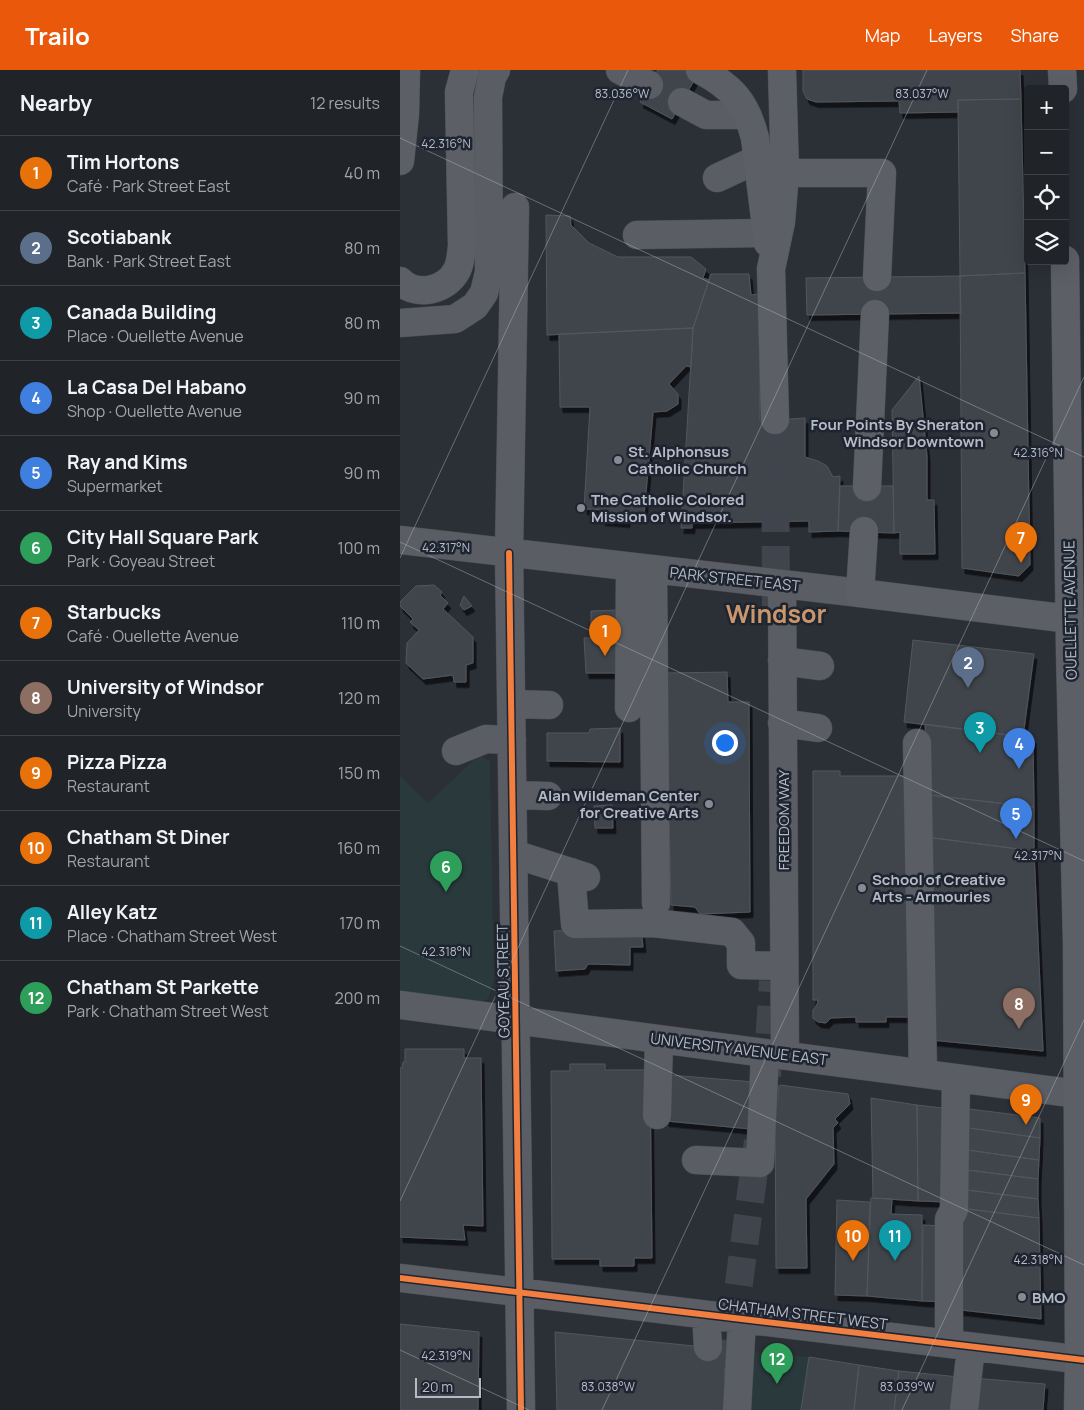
<!DOCTYPE html>
<html lang="en">
<head>
<meta charset="utf-8">
<style>
  :root { --surface:#202328; --page:#282b30; --text:#f1f3f6; --muted:#a2a4a8; --line:#3d4045; --accent:#ea580c }
  body { margin:0; font-family:Manrope,sans-serif; background:var(--page); color:var(--text) }
  .controls { position:absolute; right:15px; top:15px; display:grid; overflow:hidden; border-radius:5px; box-shadow:0 5px 20px #0002 }
  .controls button { width:45px; height:45px; display:grid; place-items:center; padding:0; border:0; border-bottom:1px solid var(--line); background:var(--surface); color:var(--text); font:25px sans-serif }
  .scale { position:absolute; left:15px; bottom:12px; width:66px; box-sizing:border-box; padding-left:5px; border:2px solid #b5bbc6; border-top:0; font-size:14px; line-height:18px; white-space:nowrap; color:#b5bbc6; -webkit-text-stroke:4px #1e2530; paint-order:stroke }
  .you { position:absolute; left:324px; top:672px; width:18px; height:18px; margin:-12px; border:4px solid #fff; border-radius:50%; background:#1a73e8; box-shadow:0 0 0 8px #1a73e833 }
  .badge { display:grid; place-items:center; width:32px; height:32px; border-radius:50%; background:var(--accent); color:#fff; font-size:16px; font-weight:700 }
  .pin { position:absolute; translate:-50% -41px; filter:drop-shadow(0 1px 2px #0008) }
  .pin::after { content:''; position:absolute; top:26px; width:18px; height:15px; background:inherit; clip-path:polygon(0 0,100% 0,50% 100%) }
  .list { margin:0; padding:0; list-style:none }
  h2 { display:flex; justify-content:space-between; align-items:center; height:65px; margin:0; padding:0 20px; font-size:21px }
  h2 small { font-size:16px; font-weight:400; color:var(--muted) }
  .list li { display:grid; grid-template-columns:32px 1fr auto; gap:15px; align-items:center; box-sizing:border-box; height:75px; padding:0 20px; border-top:1px solid var(--line) }
  .list b { display:block; font-size:19px; white-space:nowrap }
  .list p { margin:0; font-size:16px; white-space:nowrap; color:var(--muted) }
  .list em { font-size:16px; font-style:normal; color:var(--muted) }
  .icon { flex:none; width:28px; height:28px; fill:none; stroke:currentColor; stroke-width:2; stroke-linecap:round; stroke-linejoin:round }
  .map { position:relative; flex:none; width:684px; height:1340px; overflow:hidden }
  header { display:flex; align-items:center; gap:30px; box-sizing:border-box; height:70px; padding:0 25px; background:var(--accent); color:#fff }
  header strong { font-size:24px }
  nav { display:flex; gap:28px; margin-inline-start:auto; font-size:18px }
  main { display:flex }
  aside { flex:1; background:var(--surface) }
  .map>svg:first-child { display:block }
  .green { fill:#29393c }
  .building { fill:#41454b; stroke:#52565d; filter:url(#shadow) }
  .lines { fill:none; stroke-linecap:round; stroke-linejoin:round }
  .minor-tunnel { stroke:#40444c; stroke-width:28; stroke-dasharray:28 14; stroke-linecap:butt }
  .major-tunnel { stroke:#40444c; stroke-width:28; stroke-dasharray:28 14; stroke-linecap:butt }
  .minor-casing { stroke:#484b51; stroke-width:29 }
  .major-casing { stroke:#484b53; stroke-width:29 }
  .minor { stroke:#5a5d64; stroke-width:28 }
  .major { stroke:#5c6066; stroke-width:28 }
  .cycleway-casing { stroke:#1e2530; stroke-width:9 }
  .cycleway { stroke:#f27e40; stroke-width:6 }
  .ticks { fill:none; stroke:#b5bbc6; stroke-width:1; stroke-opacity:0.45 }
  .poi-dot { fill:#858a94; stroke:#1e2530; stroke-width:2 }
  .labels { text-anchor:middle; dominant-baseline:central; stroke-width:5; stroke-linejoin:round; paint-order:stroke }
  .poi-label { font-size:15px; font-weight:bold; fill:#b5bbc6; stroke:#1e2530; text-anchor:start }
  .street-label { font-size:15px; fill:#b5bbc6; stroke:#1e2530 }
  .town-label { font-size:25px; font-weight:bold; fill:#ca976c; stroke:#1e2530 }
  .ticks-label { font-size:12px; text-anchor:middle; fill:#b5bbc6; stroke:#1e2530; stroke-width:5; stroke-linejoin:round; paint-order:stroke }
</style>
</head>
<body>
<header>
<strong>Trailo</strong>
<nav><a>Map</a><a>Layers</a><a>Share</a></nav>
</header>
<main>
<aside>
<h2>Nearby<small>12 results</small></h2>
<ul class="list">
<li><span class="badge" style="background:#e8710a">1</span><div><b>Tim Hortons</b><p>Café · Park Street East</p></div><em>40 m</em></li>
<li><span class="badge" style="background:#5c6f8a">2</span><div><b>Scotiabank</b><p>Bank · Park Street East</p></div><em>80 m</em></li>
<li><span class="badge" style="background:#0f9aa8">3</span><div><b>Canada Building</b><p>Place · Ouellette Avenue</p></div><em>80 m</em></li>
<li><span class="badge" style="background:#3f7fe0">4</span><div><b>La Casa Del Habano</b><p>Shop · Ouellette Avenue</p></div><em>90 m</em></li>
<li><span class="badge" style="background:#3f7fe0">5</span><div><b>Ray and Kims</b><p>Supermarket</p></div><em>90 m</em></li>
<li><span class="badge" style="background:#2e9e5b">6</span><div><b>City Hall Square Park</b><p>Park · Goyeau Street</p></div><em>100 m</em></li>
<li><span class="badge" style="background:#e8710a">7</span><div><b>Starbucks</b><p>Café · Ouellette Avenue</p></div><em>110 m</em></li>
<li><span class="badge" style="background:#8d6e63">8</span><div><b>University of Windsor</b><p>University</p></div><em>120 m</em></li>
<li><span class="badge" style="background:#e8710a">9</span><div><b>Pizza Pizza</b><p>Restaurant</p></div><em>150 m</em></li>
<li><span class="badge" style="background:#e8710a">10</span><div><b>Chatham St Diner</b><p>Restaurant</p></div><em>160 m</em></li>
<li><span class="badge" style="background:#0f9aa8">11</span><div><b>Alley Katz</b><p>Place · Chatham Street West</p></div><em>170 m</em></li>
<li><span class="badge" style="background:#2e9e5b">12</span><div><b>Chatham St Parkette</b><p>Park · Chatham Street West</p></div><em>200 m</em></li>
</ul>
</aside>
<div class="map">
<svg width="684" height="1340" viewBox="0 0 684 1340">
  <defs>
    <filter id="shadow"><feDropShadow dx="3" dy="5.5" stdDeviation="0" flood-color="#0009"/></filter>
  </defs>
  <rect width="100%" height="100%" fill="#2b2f36"/>
  <path class="green" d="M79,685L90,691L94,910L88,929L71,935L0,925V706L28,733Z
    M351,1282L409,1287L401,1340H347Z"/>
  <path class="building" d="M258,0H300L272,49L240,32Z
    M403,0H620L621,29L558,30V42L500,43L499,31L416,32L407,29L403,21Z
    M621,29L625,203L560,206L558,30Z
    M146,145L170,146L171,155L189,173L218,187H291L306,199L303,208L309,210L293,258L147,265Z
    M625,203L630,495L619,506L562,498L560,206Z
    M311,204H349L351,225L359,224L360,351L405,348V387L418,391L427,396L433,407L440,406L438,461L409,462V451L292,453V458H281L293,258Z
    M560,206L561,243L407,245L406,208Z
    M293,258L291,297L286,296L269,314L278,324V334L267,341L253,342L244,446L227,443V452L202,450L203,440L184,439L190,337H160L159,264Z
    M519,306L527,386V430H534L535,484H500V462L494,463L492,340Z
    M440,416H493L494,463L438,461Z
    M34,515L42,522L40,525L48,533L43,539L73,567V593L66,595V612H54L53,605L23,609L6,593L7,573L19,560L10,552L13,549L0,536V532L16,516Z
    M64,526L72,536L64,540L60,535Z
    M217,540L224,603H186L184,568H191V541Z
    M513,570L634,584L623,667L504,652Z
    M327,602L328,632H349L350,842L300,844L295,837L271,835L266,603Z
    M525,654L633,668L634,737L529,725Z
    M220,658V692L147,691V663H189L190,659Z
    M413,701H440V706H511L512,947H486V952H456V947L431,948L426,953L418,952L413,948V940L417,935L418,930H413Z
    M529,725L634,737V781L526,767Z
    M212,735L213,758H195L194,736Z
    M526,767L634,781L643,981L531,970Z
    M241,857L243,877H230V895L188,894L185,899L156,901L154,861Z
    M5,979H64V988H81L83,1156L63,1155L65,1170L0,1167V998H2L3,992H5Z
    M170,994H205V1000H250L252,1188H234V1196H200V1189H152L151,1001H170Z
    M270,1005L354,1012L351,1059L266,1051Z
    M380,1015L448,1024L450,1034L435,1049L438,1053L433,1058L434,1094L406,1129L407,1198H376L375,1030H378V1017Z
    M471,1028L517,1035L518,1131L473,1128Z
    M517,1035L550,1039L548,1132L518,1131Z
    M562,1038L640,1048V1068L562,1057Z
    M562,1057L640,1068L639,1090L560,1079Z
    M560,1079L639,1090L638,1109L560,1099Z
    M560,1099L638,1109V1129L559,1119Z
    M559,1119L638,1129L639,1148L559,1138Z
    M471,1128L492,1129L491,1144L522,1145V1231L467,1226Z
    M437,1130L470,1132L467,1226L435,1225Z
    M561,1138L639,1148L641,1249L552,1239Z
    M523,1155L544,1156L545,1232L522,1231Z
    M0,1254L79,1262L78,1340H0Z
    M155,1262L324,1279L325,1340H157Z
    M409,1287L459,1295L454,1340H401Z
    M459,1295L499,1301L494,1340H454Z
    M499,1301L559,1307L554,1340H494Z
    M573,1308L645,1314L643,1340H570Z"/>
  <g class="lines">
    <path class="minor-tunnel" d="M249,15L282,32"/>
    <path class="major-tunnel" d="M475,244L477,207
      M375,350L376,536
      M464,461L467,417
      M367,1006L373,911
      M322,1340L358,1071"/>
    <defs>
      <path id="minor" d="M220,0L249,15
        M282,32L306,45H347
        M317,108L358,89
        M115,137L109,483L121,1340
        M237,165L366,163
        M0,253L55,249L75,236L84,223L89,202L88,27L92,7L96,0
        M0,470L460,523
        M253,499L256,833
        M382,514L385,985
        M382,591L420,596
        M111,634L149,635
        M229,638L230,497
        M382,653L418,658
        M517,673L523,1003
        M56,681L86,669L112,670
        M113,725L148,726
        M114,784L186,807
        M171,802L175,854L253,853L332,862L341,873V895L384,896
        M0,935L678,1024
        M257,1045L259,969
        M296,1090L360,1093L365,983
        M0,1208L684,1290
        M306,1245L308,1277
        M549,1274V1149L554,1140L556,1008
        M337,1340L342,1249
        M564,1340L571,1277"/>
      <path id="major" d="M300,0C332,17 346,32 355,68L368,173
        M662,0L663,19
        M0,91L5,44L6,0
        M385,103H482L477,207
        M665,190L670,583L677,874L679,1290L678,1340
        M0,211C17,228 47,220 57,200C61,192 61,184 62,176L59,22L65,0
        M375,350L371,199L381,152L385,103L382,0
        M467,417L475,244
        M464,461L460,523L670,549"/>
    </defs>
    <use href="#minor" class="minor-casing"/>
    <use href="#major" class="major-casing"/>
    <use href="#minor" class="minor"/>
    <use href="#major" class="major"/>
    <defs>
      <path id="cycleway" d="M109,483L121,1340
        M0,1208L684,1290"/>
    </defs>
    <use href="#cycleway" class="cycleway-casing"/>
    <use href="#cycleway" class="cycleway"/>
  </g>
  <path class="ticks" d="M0,68L684,387M0,472L684,791M0,488L228,0M0,876L684,1195M0,1131L527,0M0,1280L129,1340M202,1340L684,307M502,1340L684,950"/>
  <g class="poi-dot">
    <circle cx="594" cy="363" r="5"/>
    <circle cx="218" cy="390" r="5"/>
    <circle cx="181" cy="438" r="5"/>
    <circle cx="309" cy="734" r="5"/>
    <circle cx="462" cy="818" r="5"/>
    <circle cx="622" cy="1227" r="5"/>
  </g>
  <g class="labels">
    <g class="poi-label">
      <text x="584" y="354" text-anchor="end">Four Points By Sheraton<tspan x="584" dy="17">Windsor Downtown</tspan></text>
      <text x="228" y="381">St. Alphonsus<tspan x="228" dy="17">Catholic Church</tspan></text>
      <text x="191" y="429">The Catholic Colored<tspan x="191" dy="17">Mission of Windsor.</tspan></text>
      <text x="299" y="725" text-anchor="end">Alan Wildeman Center<tspan x="299" dy="17">for Creative Arts</tspan></text>
      <text x="472" y="809">School of Creative<tspan x="472" dy="17">Arts - Armouries</tspan></text>
      <text x="632" y="1227">BMO</text>
    </g>
    <g class="street-label">
      <text transform="translate(335 509) rotate(6)">PARK STREET EAST</text>
      <text transform="translate(670 540) rotate(-91)">OUELLETTE AVENUE</text>
      <text transform="translate(383 750) rotate(-90)">FREEDOM WAY</text>
      <text transform="translate(103 911) rotate(-91)">GOYEAU STREET</text>
      <text transform="translate(339 979) rotate(7)">UNIVERSITY AVENUE EAST</text>
      <text transform="translate(403 1244) rotate(7)">CHATHAM STREET WEST</text>
    </g>
    <g class="town-label">
      <text x="376" y="543">Windsor</text>
    </g>
  </g>
  <g class="ticks-label">
    <text x="222" y="28">83.036°W</text>
    <text x="522" y="28">83.037°W</text>
    <text x="46" y="78">42.316°N</text>
    <text x="638" y="387">42.316°N</text>
    <text x="46" y="482">42.317°N</text>
    <text x="638" y="790">42.317°N</text>
    <text x="46" y="886">42.318°N</text>
    <text x="638" y="1194">42.318°N</text>
    <text x="46" y="1290">42.319°N</text>
    <text x="208" y="1321">83.038°W</text>
    <text x="507" y="1321">83.039°W</text>
  </g>
</svg>
<div class="controls">
<button>+</button>
<button>−</button>
<button><svg class="icon" aria-label="locate" viewBox="0 0 24 24"><circle cx="12" cy="12" r="6"/><path d="M12 2v4M12 18v4M2 12h4M18 12h4"/></svg></button>
<button><svg class="icon" aria-label="layers" viewBox="0 0 24 24"><path d="M12 4l9 5-9 5-9-5zM3 14l9 5 9-5"/></svg></button>
</div>
<div class="scale">20 m</div>
<div class="you"></div>
<div class="pin badge" style="left:205px;top:586px;background:#e8710a">1</div>
<div class="pin badge" style="left:568px;top:618px;background:#5c6f8a">2</div>
<div class="pin badge" style="left:580px;top:683px;background:#0f9aa8">3</div>
<div class="pin badge" style="left:619px;top:699px;background:#3f7fe0">4</div>
<div class="pin badge" style="left:616px;top:769px;background:#3f7fe0">5</div>
<div class="pin badge" style="left:46px;top:822px;background:#2e9e5b">6</div>
<div class="pin badge" style="left:621px;top:493px;background:#e8710a">7</div>
<div class="pin badge" style="left:619px;top:959px;background:#8d6e63">8</div>
<div class="pin badge" style="left:626px;top:1055px;background:#e8710a">9</div>
<div class="pin badge" style="left:453px;top:1191px;background:#e8710a">10</div>
<div class="pin badge" style="left:495px;top:1191px;background:#0f9aa8">11</div>
<div class="pin badge" style="left:377px;top:1314px;background:#2e9e5b">12</div>
</div>
</main>
</body>
</html>
